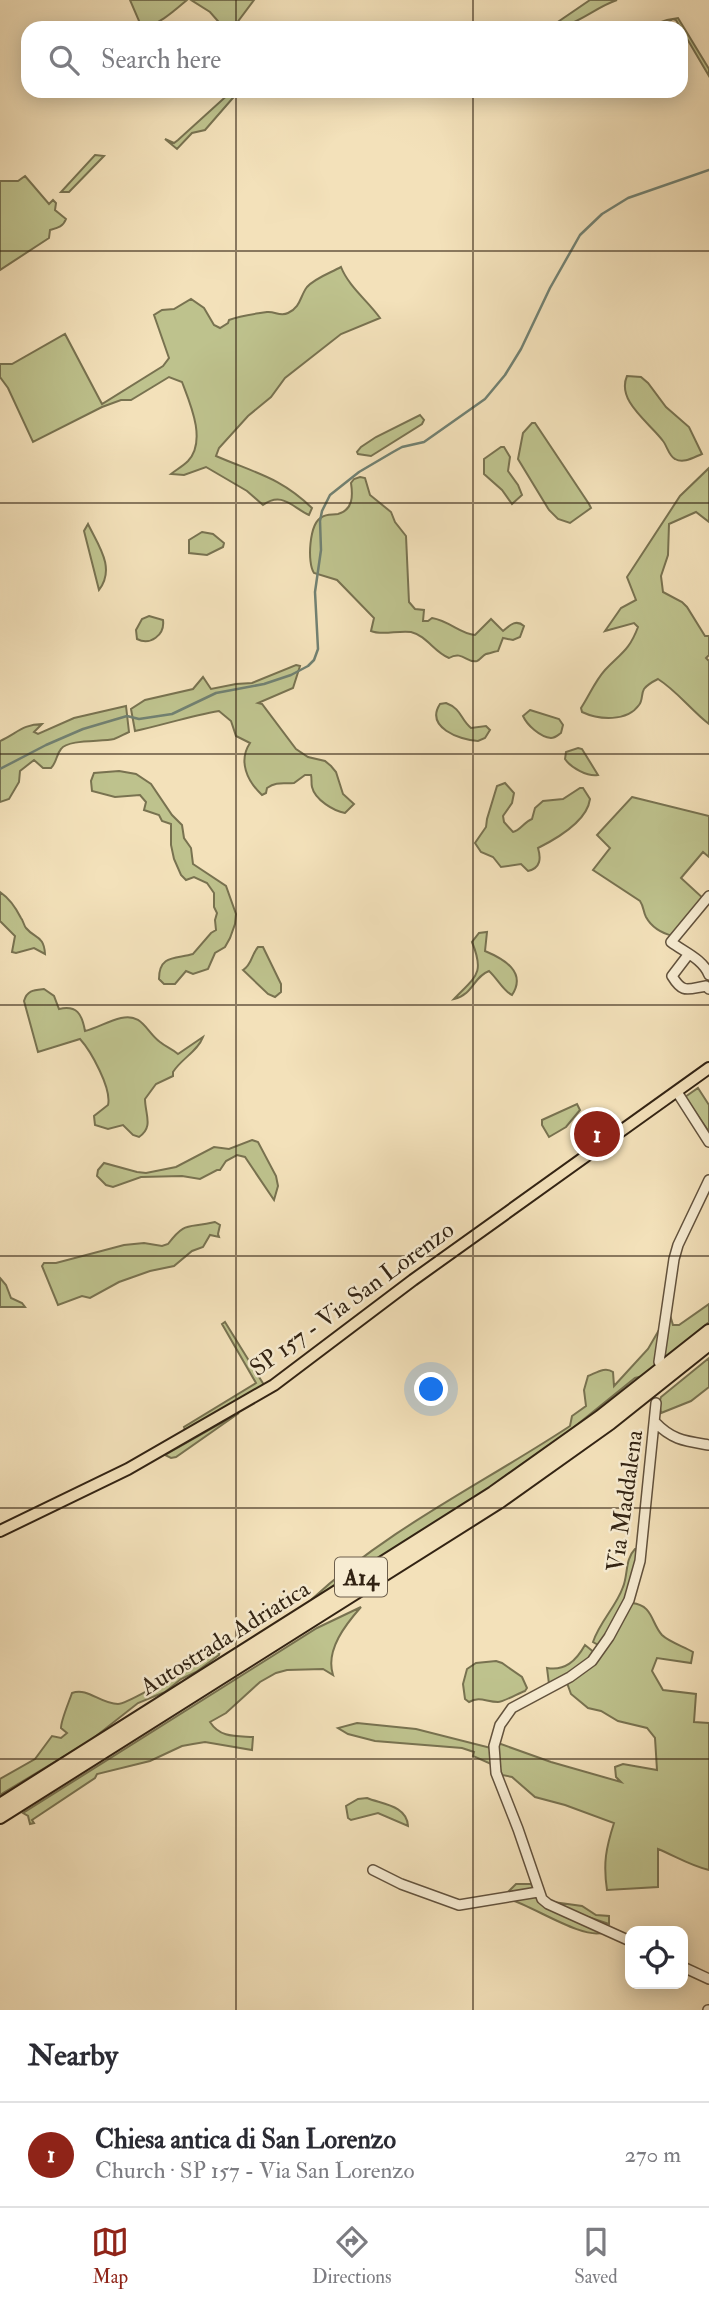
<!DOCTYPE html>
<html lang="en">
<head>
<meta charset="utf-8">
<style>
  :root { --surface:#fff; --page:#f2f2f3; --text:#2b2b33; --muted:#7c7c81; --line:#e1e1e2; --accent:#8f2418 }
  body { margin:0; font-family:"IM FELL Double Pica",serif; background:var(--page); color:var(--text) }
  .controls { position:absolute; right:21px; bottom:21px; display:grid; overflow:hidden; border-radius:14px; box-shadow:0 4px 18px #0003 }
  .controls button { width:63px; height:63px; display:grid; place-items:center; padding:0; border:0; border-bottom:2px solid var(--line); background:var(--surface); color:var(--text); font:35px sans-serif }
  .you { position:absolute; left:432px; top:1390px; width:24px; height:24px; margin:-18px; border:5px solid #fff; border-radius:50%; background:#1a73e8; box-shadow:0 0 0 10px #1a73e833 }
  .badge { display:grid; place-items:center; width:46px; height:46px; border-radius:50%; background:var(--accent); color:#fff; font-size:23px; font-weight:700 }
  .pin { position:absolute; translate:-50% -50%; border:4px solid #fff; box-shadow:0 2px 7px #0006 }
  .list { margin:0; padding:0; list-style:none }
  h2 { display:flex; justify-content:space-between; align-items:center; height:91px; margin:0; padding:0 28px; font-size:30px }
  h2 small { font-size:23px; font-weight:400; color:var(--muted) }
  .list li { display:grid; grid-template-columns:46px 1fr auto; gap:21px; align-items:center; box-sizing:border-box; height:105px; padding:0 28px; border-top:2px solid var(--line) }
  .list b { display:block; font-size:26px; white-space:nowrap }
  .list p { margin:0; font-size:23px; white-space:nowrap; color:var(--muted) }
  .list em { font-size:23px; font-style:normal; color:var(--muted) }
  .icon { flex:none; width:38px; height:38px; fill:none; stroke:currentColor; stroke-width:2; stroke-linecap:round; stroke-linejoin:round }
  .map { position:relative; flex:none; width:709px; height:2010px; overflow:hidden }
  .search { position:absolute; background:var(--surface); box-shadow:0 4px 18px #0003; left:21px; right:21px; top:21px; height:77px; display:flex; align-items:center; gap:18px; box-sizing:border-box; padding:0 24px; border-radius:21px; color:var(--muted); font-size:26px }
  .sheet { height:196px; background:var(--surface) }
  nav { display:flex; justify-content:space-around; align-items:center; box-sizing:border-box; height:98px; border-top:2px solid var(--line); background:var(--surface); font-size:19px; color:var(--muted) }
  nav a { display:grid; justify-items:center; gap:4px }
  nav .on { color:var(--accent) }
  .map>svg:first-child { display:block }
  .green { fill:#bec28d; stroke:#787250; stroke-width:2 }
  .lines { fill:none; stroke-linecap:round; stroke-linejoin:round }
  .stream { stroke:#718071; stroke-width:2.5 }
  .minor-casing { stroke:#62523d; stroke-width:12 }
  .major-casing { stroke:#322313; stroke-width:14 }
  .highway-casing { stroke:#322313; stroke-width:16 }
  .minor { stroke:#f7ecd2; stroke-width:9 }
  .major { stroke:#f3e1ba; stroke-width:10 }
  .highway { stroke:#f3e1ba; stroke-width:12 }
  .grid { fill:none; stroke:#322313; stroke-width:2; stroke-opacity:0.55 }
  .labels { text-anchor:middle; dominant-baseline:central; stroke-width:5; stroke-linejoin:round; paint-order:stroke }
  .shield { fill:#f7ecd2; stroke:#6d5f4c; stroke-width:2 }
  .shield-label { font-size:23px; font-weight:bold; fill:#322313 }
  .street-label { font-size:24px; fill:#322313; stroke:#f7ecd2 }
</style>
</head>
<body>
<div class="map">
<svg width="709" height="2010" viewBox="0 0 709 2010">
  <rect width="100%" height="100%" fill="#f3e1ba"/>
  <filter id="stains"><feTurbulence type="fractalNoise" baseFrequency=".00286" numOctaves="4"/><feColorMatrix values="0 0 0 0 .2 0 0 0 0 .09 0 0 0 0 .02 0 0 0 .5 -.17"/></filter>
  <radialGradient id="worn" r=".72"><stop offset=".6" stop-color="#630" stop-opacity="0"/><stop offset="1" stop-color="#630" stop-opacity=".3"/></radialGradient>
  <path class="green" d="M130,0H187C174,11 159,25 142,28Z
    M191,0H254L233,28H224L210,12Z
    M590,0H617C593,8 575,28 549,28Z
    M678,18L709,69V76L676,20L673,19L659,28H644L667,20Z
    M232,91H239L205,130L192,133L177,149L165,139L174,143L178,140Z
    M95,155L104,156L69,192H61Z
    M25,176L49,204L53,200L56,203L55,210L66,219C63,227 57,228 50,230L49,238L0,270V181H18Z
    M341,267C349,287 368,301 380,318L341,334L285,378L271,397L248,416L219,448L216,456C255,473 280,477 312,508L309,515C292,507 282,491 263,505L247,491L206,467L184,475L171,474C176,470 183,466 188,461C207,441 190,403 182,382L169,377L131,400H121L102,407L33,442L8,388L0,377V364H12L65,334L102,404L163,366L169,358L154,315L162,310L174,309L191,299L204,308L214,325L220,328L228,323L229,320C241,315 255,314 267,312C275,311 280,317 288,313C301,307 300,296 307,287C315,278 330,273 341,267Z
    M627,376L641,377L648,383L666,407L689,427L702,454C694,457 684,464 675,459C669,456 667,446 663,441C650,423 616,401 627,376Z
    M420,415L424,420L422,424L371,456L358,454L357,452L361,447L376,437Z
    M532,423H535L589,504L591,508L570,523L558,519L549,510L518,459L523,433Z
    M501,447H504L510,457L508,471L518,485L522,495L512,504L502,490L484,474V459Z
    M709,468V522L696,512L669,524L668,555L661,576L663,592L682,602L687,607L705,636H709V655L706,658L709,661V724C691,710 677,691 658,679C654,681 647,685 644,689C641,694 643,700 639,705C627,722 599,720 582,712L581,708C589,696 595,681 605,670C621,653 629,651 638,627L634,623L605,631L621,608L636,600L627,577L680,496Z
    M360,477L365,478L370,495L391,512L395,522L406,536L409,602L415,609L424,610L423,621H428L432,618C450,621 460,634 475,635L491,619L503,631C510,625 516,619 524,626L520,637L513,640L503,638L498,651C497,651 487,654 486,654C483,655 480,660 477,661C467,664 463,650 449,658C434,652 427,636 411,632C398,630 382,636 371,631L374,618L337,580L314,573C307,563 309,523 322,517C326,514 333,515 338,514C353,510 353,496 351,483L354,479Z
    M88,524C98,545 116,568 99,590L84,531Z
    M202,532L213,534L224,543L223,547L207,555L189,553V540Z
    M149,616L163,620C165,635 150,646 137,639L136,630L142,619Z
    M296,665L300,666L293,688L258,703L262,704L296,749L308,757L325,761L331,766L336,772L343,794L354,804L345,813C334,811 315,800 312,787C311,783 312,779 311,775H305L294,783C283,784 277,781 267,788L266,793L262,795C247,781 238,761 250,743L236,736L231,721L219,711C190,716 163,725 135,731L131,709L145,700L193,689L203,677L211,689L236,684L252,683Z
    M446,703C462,709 460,719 471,728L486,726L490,730L485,738L478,741C459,740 425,727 440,704Z
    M126,706L129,732C124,734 120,737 114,739C102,742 68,739 61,749C56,755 57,762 51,768H43L34,760L20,771L19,782L9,799L0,802V741C16,734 23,724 42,724L34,732L38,734L74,718Z
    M530,710L559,719L563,725L561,733C558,735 555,738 551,738C540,737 527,725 523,716Z
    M578,748L582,749L598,775C588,777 571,768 565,759L566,752Z
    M119,771L136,774L151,784L172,815L182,825L184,838L191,848L193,864L226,886L236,914L235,924L230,938L225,947L215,953L208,969L193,974L186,971L175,984H164L159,979C159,954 177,959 193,954L211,933L216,930L215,920L217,913L214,907V893L207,883L194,877L186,880L181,875L174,859L171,845V824L162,821L159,815L144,810L146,802L140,795L115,797L92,791L91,781L94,773Z
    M505,783L514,793L512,803L503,816L504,822L513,832C520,831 524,822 532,819L535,808L543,801L563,799L580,788H583L590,799C587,822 556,839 538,848C541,858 541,868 528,871L521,864L501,867L493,857L481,852L475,843L486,827L487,819L497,786Z
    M632,797L709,816V857L703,852L681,878L705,900L673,936C661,933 652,928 646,917C643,911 644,907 640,901L593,870L610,848L597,835Z
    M0,892C9,898 16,908 21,918C23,920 24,926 26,928C35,939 44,935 45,954L34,948L16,953L12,952L15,936L0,921Z
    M487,932L485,951C504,959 527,972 512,995C504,992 497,978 489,971C473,977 474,994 454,999C476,976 485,974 472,942L479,933Z
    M258,947H263L281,984V992L275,997L268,994L243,970C252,965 251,955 258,947Z
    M44,989L54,996L59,1009C77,1005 82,1014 85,1031C97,1028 108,1021 121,1018C143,1013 146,1032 160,1042C166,1047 171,1048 178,1054L203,1037C198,1051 181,1059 173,1072V1076L156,1084L145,1099C145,1114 154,1127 139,1137L133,1135L123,1125L108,1129L95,1125L94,1116L108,1105C112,1089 91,1051 80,1039L38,1052L24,1001C27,990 34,990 44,989Z
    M698,1088L709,1105V1132L685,1097Z
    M577,1104L580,1110L566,1127L549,1137L542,1125V1120Z
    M252,1140L258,1142L276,1176L278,1186L274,1200L245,1157L237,1155L226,1161L220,1170H217L200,1179L182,1176L141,1177L113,1187L106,1185L97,1176L98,1170L104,1163L137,1172L146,1173L176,1167L214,1147L229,1149Z
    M215,1222L220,1225L218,1234L219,1237L210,1235L203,1247L192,1251L174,1266L150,1271L119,1282L90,1298L82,1296L58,1305L42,1266L44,1263H56L124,1245L144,1243L162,1246L168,1244C186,1220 188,1229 215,1222Z
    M0,1278L6,1285L11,1298L22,1303L25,1307H0Z
    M709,1304V1322L661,1363L670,1315L673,1325H679Z
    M225,1322L264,1385L186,1433L184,1427L256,1383L222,1324Z
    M659,1330L656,1366L643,1376L635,1378L542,1453L436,1524L311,1600C389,1528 482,1484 570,1426L572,1416L586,1406L584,1390L588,1376C596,1373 605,1366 613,1372L614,1386L648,1349Z
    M709,1358V1387L691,1401L661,1413L659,1403L661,1397Z
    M239,1413L176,1457L171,1458L165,1455Z
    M635,1549H638L628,1600L600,1646L593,1642C600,1621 616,1607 623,1587C628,1575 625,1559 635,1549Z
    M632,1603C653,1605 651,1623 662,1635C669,1642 685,1647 693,1652L691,1663L657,1658L652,1671L663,1690L696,1694L694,1722L709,1723V1870C691,1866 675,1856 658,1849V1887L607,1890C603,1863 606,1848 614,1823L565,1805L535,1797L512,1777L502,1775L498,1763V1743L551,1762L621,1782L616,1777L615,1767L623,1764L657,1770L655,1738L647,1728L618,1721L601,1711L588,1708L571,1694L567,1683L573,1680Z
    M361,1607C346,1624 325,1650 333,1675L323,1669L287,1670L276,1673L260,1682L226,1713L210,1722C220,1738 236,1736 253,1737L252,1750L205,1742L193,1744L182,1746L150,1761L97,1774L95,1778L32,1820L34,1823L30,1824L28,1816L23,1813L317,1628Z
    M585,1645L595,1653L579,1668L549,1684L547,1668C565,1671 576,1661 585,1645Z
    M220,1648L219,1655L196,1672L181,1679L165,1692L138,1703L91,1740L0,1795V1779L35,1759L52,1736L61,1738L67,1733L61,1728C61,1720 69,1702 72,1693C88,1687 100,1704 118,1704C130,1704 205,1657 220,1648Z
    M496,1661L502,1663L522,1677L527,1688L525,1691C519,1693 503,1702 498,1702C486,1702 480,1696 469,1702L465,1699L463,1684L467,1669L476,1663Z
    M357,1723L416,1729L491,1748V1764L473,1756L474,1752L462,1748L375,1741L348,1734L338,1728Z
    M367,1798C381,1804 407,1805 408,1826L378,1813L351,1820L348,1818L346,1806L358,1799Z
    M516,1884H531L539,1898L604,1932C585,1941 533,1906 511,1900L507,1893Z
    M553,1902L582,1906L596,1915L609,1916V1924L585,1916Z"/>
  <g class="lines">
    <path class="stream" d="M0,769L46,745L83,729L127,716L139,719L172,714L216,693L264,684L291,675L308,666L314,660L318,649L315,592L321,550L320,521L322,511L330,495L359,472L393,452L402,447L424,442L485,399L505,375L521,349L550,288L580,235L602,214L628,198L709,170"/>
    <defs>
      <path id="minor" d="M709,896L671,942C684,952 703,959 709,975
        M688,955L672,976C683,994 687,989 706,986L709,989
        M677,1092L709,1142
        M659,1362L674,1259L678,1245L709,1180
        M655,1422C672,1440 685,1441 709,1445
        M373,1870L401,1884L459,1905L538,1892
        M630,1941L548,1904L542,1899L518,1829L496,1773L494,1746L500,1725L512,1708L570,1677L592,1661L609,1637L629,1600L640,1561L656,1403
        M683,1967L709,1979
        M708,2010H709"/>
      <path id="major" d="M0,1531L128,1469L274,1385L413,1280L709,1068"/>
      <path id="highway" d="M0,1805L493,1493L600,1417L709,1331
        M0,1817L499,1502L610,1423L709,1344"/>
    </defs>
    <use href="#minor" class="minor-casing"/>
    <use href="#major" class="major-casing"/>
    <use href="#highway" class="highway-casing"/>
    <use href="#minor" class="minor"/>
    <use href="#major" class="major"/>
    <use href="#highway" class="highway"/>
  </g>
  <path class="grid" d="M236,0V28M473,0V28M236,91V2010M473,91V2010M0,251H709M0,503H709M0,754H709M0,1005H709M0,1256H709M0,1508H709M0,1759H709"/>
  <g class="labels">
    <rect class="shield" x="335" y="1557.5" width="52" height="39" rx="5"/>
    <g class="shield-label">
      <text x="361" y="1577">A14</text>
    </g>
    <g class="street-label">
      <text transform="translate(352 1299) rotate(-36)">SP 157 - Via San Lorenzo</text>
      <text transform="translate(625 1501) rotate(-82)">Via Maddalena</text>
      <text transform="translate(225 1638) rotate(-32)">Autostrada Adriatica</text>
    </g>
  </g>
  <rect width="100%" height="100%" filter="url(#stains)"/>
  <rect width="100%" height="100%" fill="url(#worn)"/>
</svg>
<div class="controls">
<button><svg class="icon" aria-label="locate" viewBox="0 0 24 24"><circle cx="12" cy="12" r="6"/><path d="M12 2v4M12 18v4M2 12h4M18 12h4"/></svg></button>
</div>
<div class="you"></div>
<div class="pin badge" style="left:597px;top:1134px">1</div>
<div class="search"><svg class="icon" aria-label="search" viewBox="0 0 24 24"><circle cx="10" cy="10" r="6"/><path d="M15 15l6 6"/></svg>Search here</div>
</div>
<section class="sheet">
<h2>Nearby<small></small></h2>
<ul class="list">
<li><span class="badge">1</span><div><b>Chiesa antica di San Lorenzo</b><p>Church · SP 157 - Via San Lorenzo</p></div><em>270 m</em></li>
</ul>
</section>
<nav>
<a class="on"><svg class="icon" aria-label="map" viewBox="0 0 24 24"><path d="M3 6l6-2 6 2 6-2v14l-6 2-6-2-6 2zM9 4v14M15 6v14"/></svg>Map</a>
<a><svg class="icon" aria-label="directions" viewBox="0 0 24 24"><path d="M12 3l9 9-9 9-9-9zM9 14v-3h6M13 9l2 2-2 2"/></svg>Directions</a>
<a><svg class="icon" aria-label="saved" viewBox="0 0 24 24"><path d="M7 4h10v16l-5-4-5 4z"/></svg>Saved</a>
</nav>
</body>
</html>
